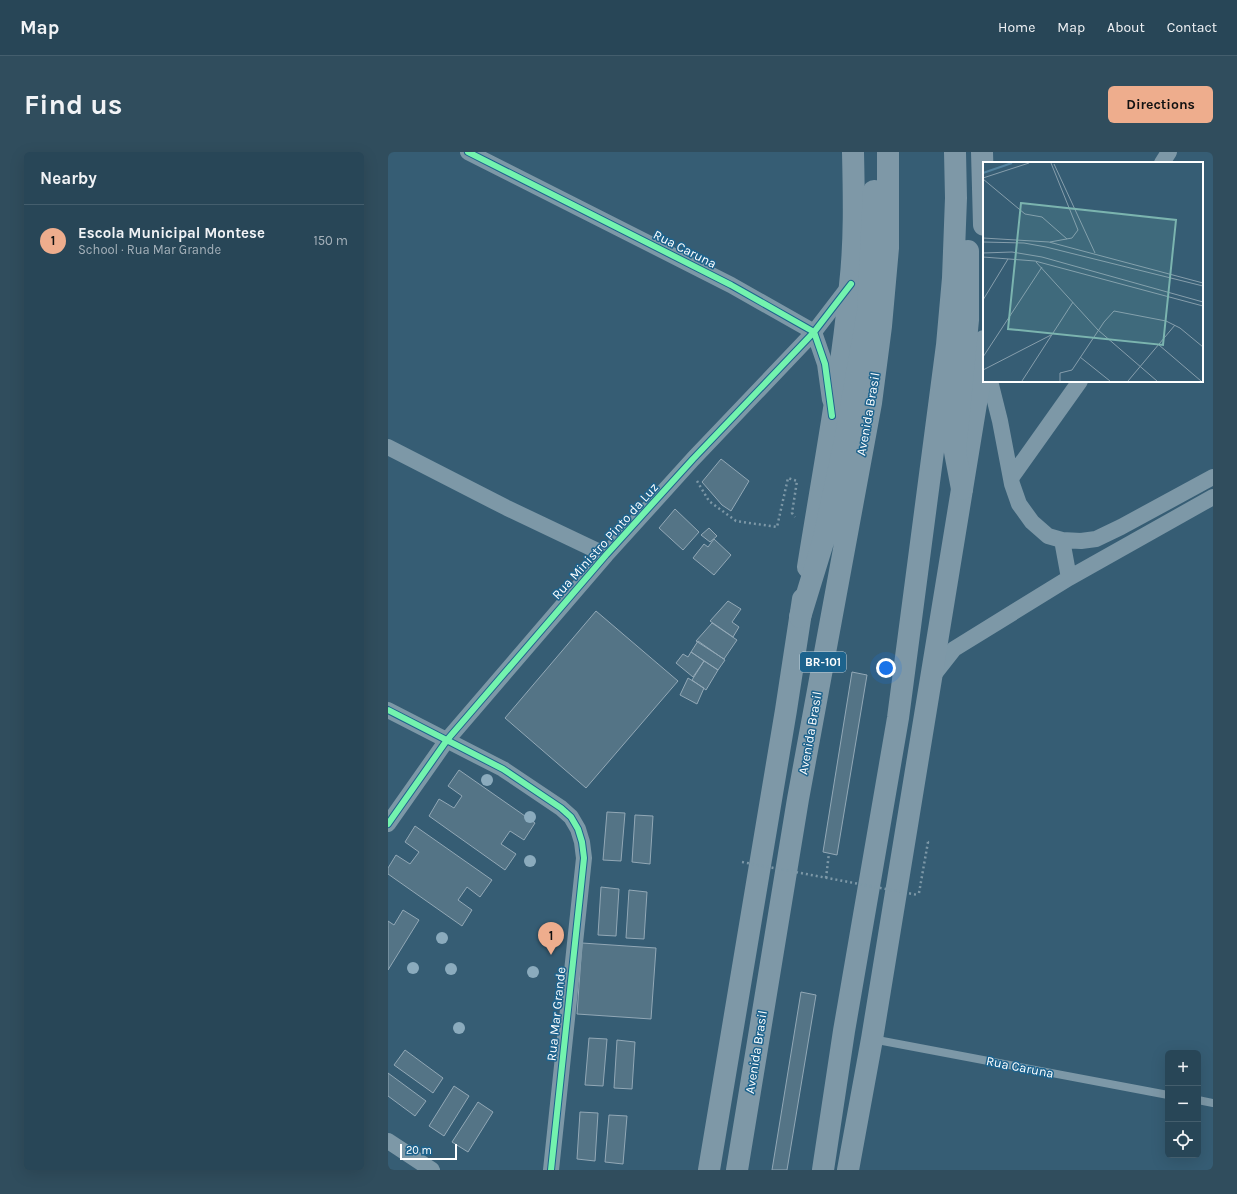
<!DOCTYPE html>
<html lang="en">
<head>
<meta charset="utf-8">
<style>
  :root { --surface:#284657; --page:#304d5d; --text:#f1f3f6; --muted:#a5b1ba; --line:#445e6d; --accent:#eead8d }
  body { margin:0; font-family:Karla,sans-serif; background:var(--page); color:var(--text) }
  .controls { position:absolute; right:12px; bottom:12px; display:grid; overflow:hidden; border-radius:6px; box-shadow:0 4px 16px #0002 }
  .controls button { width:36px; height:36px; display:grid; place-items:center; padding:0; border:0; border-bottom:1px solid var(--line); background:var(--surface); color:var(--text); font:20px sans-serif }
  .scale { position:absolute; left:12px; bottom:10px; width:57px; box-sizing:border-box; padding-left:4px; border:2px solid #fff; border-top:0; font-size:11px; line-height:14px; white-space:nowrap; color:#fff; -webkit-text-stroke:3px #1d638d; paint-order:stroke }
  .you { position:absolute; left:498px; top:516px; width:14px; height:14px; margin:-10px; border:3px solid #fff; border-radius:50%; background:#1a73e8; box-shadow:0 0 0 6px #1a73e833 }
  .badge { display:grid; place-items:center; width:26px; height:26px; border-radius:50%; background:var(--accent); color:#111; font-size:13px; font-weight:700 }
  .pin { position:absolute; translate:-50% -33px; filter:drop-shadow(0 1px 2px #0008) }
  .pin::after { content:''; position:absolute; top:21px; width:14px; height:12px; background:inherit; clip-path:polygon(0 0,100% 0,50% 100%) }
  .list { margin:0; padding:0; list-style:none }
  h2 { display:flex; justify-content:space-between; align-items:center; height:52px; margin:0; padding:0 16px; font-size:17px }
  h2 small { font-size:13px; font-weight:400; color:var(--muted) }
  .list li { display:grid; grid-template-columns:26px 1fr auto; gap:12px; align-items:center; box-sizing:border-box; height:72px; padding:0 16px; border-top:1px solid var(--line) }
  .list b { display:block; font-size:15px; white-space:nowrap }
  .list p { margin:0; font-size:13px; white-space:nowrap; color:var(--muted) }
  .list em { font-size:13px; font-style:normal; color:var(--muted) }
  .icon { flex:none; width:22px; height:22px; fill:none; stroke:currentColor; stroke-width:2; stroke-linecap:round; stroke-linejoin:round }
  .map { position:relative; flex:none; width:825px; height:1018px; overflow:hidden; border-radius:6px }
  header { display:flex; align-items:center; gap:24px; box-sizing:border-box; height:56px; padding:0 20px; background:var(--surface); border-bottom:1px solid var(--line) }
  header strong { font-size:19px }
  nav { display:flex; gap:22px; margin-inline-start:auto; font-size:14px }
  .intro { display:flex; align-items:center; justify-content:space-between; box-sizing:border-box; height:96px; padding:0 24px }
  h1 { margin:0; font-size:28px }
  .button { padding:10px 18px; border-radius:6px; background:var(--accent); color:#111; font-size:14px; font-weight:700 }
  main { display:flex; gap:24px; padding:0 24px }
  aside { flex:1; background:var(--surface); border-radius:6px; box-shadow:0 4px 16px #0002 }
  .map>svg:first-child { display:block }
  .building { fill:#547486; stroke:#92a8b6 }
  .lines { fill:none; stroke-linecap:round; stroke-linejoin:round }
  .path { stroke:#7d98a7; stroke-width:2.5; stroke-dasharray:2 3; stroke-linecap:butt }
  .service { stroke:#7d98a7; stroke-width:8 }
  .minor { stroke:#7d98a7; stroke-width:16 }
  .trunk { stroke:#7e98a7; stroke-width:22 }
  .motorway { stroke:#7e98a7; stroke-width:22 }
  .path-bridge { stroke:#7d98a7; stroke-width:2.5; stroke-dasharray:2 3; stroke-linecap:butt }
  .cycleway-casing { stroke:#1d638d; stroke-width:8 }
  .cycleway { stroke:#73f3ae; stroke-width:6 }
  .tree { fill:#8babbd }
  .labels { text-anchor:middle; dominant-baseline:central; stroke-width:3; stroke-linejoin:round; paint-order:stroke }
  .shield { fill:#1d638d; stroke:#bbd0dd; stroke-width:1 }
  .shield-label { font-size:12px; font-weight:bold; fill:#fff }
  .street-label { font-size:13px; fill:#fff; stroke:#1d638d }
  .inset-river { fill:none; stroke:#53839f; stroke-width:2 }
  .inset-road { fill:none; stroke:#869eac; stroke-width:1 }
  .view { fill:#7bb4af; fill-opacity:0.15; stroke:#7bb4af; stroke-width:2 }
  .inset-edge { fill:none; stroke:#fff; stroke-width:2 }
</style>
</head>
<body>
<header>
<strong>Map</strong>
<nav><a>Home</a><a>Map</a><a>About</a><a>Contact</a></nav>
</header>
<div class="intro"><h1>Find us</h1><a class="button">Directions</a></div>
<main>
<aside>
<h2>Nearby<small></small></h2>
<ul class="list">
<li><span class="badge">1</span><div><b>Escola Municipal Montese</b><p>School · Rua Mar Grande</p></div><em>150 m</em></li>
</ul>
</aside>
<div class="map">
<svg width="825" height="1018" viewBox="0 0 825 1018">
  <rect width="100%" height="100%" fill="#365d74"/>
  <path class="building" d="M333,307L361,329L343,359L334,353L314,330Z
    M287,357L311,380L295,398L271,376Z
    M321,376L329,384L322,390L313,383Z
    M326,387L343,403L326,423L305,406L316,392L320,395Z
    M340,449L353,457L344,470L351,475L345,485L322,469Z
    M208,459L290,529L198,636L117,566Z
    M324,471L349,488L336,507L308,489Z
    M310,489L337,508L330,518L303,500Z
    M303,500L316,509L305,525L288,511L295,502L300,505Z
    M316,509L330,518L318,538L304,528Z
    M464,520L479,523L449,703L435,700Z
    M300,526L316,536L309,552L292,543Z
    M71,618L147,671L136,688L122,679L113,692L128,702L117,718L41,664L51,647L66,656L74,644L60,634Z
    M219,660L237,661L233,709L215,708Z
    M247,663L265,664L262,712L244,710Z
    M27,674L104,728L92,745L79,735L70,748L84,758L74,774L0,722V716L8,703L22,712L31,700L17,690Z
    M213,735L231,737L228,784L210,783Z
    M241,738L259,740L256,787L238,786Z
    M15,758L31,768L0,818V769L6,773Z
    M194,791L268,796L263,867L189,862Z
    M413,840L428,843L399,1018H384Z
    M201,886L219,887L215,934L197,933Z
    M229,888L247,890L244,937L226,936Z
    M17,898L55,926L45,941L6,913Z
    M0,921L38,949L27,964L0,944Z
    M66,934L81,944L56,984L41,974Z
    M90,950L105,960L80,1000L64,990Z
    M192,960L210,961L207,1009L189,1007Z
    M221,963L239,964L235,1012L217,1010Z"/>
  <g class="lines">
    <path class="path" d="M309,329L321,349L348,369L389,375L400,326L409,329L404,361L407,365
      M438,726L441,701
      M531,741L540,690L538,689"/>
    <path class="service" d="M484,887L780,943
      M810,948L825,951"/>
    <path class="minor" d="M80,0L343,133L426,180L437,212L442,248
      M774,11L781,0
      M602,229L612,269L624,332L631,352L644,370L660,384L674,388L693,389L708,387L733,375L825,325
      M0,295L119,356L218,403
      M623,326L692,229
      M674,388L681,426
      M544,525L566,497L681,426L825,345
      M0,558L115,617L173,656L183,665L190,677L194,690L196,706L163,1018
      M0,672L59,588L218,403L305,307L426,180L462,133
      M0,989L44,1018"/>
    <path class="trunk" d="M594,0L596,73
      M420,415C435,321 453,228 462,133C467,89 466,44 465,0
      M321,1018L398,558L415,447
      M460,1018L484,887L595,209L596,189"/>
    <path class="motorway" d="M574,337L567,300L580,168V99
      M412,465L435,390L457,289L480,160L486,39
      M349,1018L410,647L483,251L493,174L500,96V0
      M435,1018L456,879L510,566L559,193L565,126L568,46L567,0"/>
    <path class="path-bridge" d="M354,710L530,743"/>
    <defs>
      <path id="cycleway" d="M80,0L343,133L426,180L437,212L444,264
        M0,558L115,617L173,656L183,665L190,677L194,690L196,706L163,1018
        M0,672L59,588L218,403L305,307L426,180L463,132"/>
    </defs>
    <use href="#cycleway" class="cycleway-casing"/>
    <use href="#cycleway" class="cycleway"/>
  </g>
  <g class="tree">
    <circle cx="99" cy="628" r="6"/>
    <circle cx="142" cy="665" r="6"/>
    <circle cx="142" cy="709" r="6"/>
    <circle cx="54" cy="786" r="6"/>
    <circle cx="25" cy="816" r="6"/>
    <circle cx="63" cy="817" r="6"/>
    <circle cx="145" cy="820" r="6"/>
    <circle cx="71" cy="876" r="6"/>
  </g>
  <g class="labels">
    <rect class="shield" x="412" y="500" width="46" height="20" rx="3"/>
    <g class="shield-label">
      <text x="435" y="510">BR-101</text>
    </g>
    <g class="street-label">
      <text transform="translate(297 97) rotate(27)">Rua Caruna</text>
      <text transform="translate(480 262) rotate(-80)">Avenida Brasil</text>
      <text transform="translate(217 389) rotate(-48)">Rua Ministro Pinto da Luz</text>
      <text transform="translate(422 581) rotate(-80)">Avenida Brasil</text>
      <text transform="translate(168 862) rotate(-84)">Rua Mar Grande</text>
      <text transform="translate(368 900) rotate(-81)">Avenida Brasil</text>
      <text transform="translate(632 915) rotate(11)">Rua Caruna</text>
    </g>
  </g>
  <g transform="translate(595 10)">
    <rect width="220" height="220" fill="#365d74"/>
    <path class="inset-river" d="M0,11L29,1"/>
    <path class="inset-road" d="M71,2L112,91M0,16L46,1M0,17L42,52L59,55L84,77M0,76L66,80L220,121M0,80L41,81L63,85L220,124M67,80L89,76L95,68L68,1M0,91L29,90L59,95L220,140M0,95L52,99L220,144M53,100L115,168L174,219M0,138L25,97M176,183L218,219M0,195L59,105M97,195L127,219M0,208L68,173M39,219L90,140M77,219V211L89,208L121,160L131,149L183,159L197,166L220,185M145,219L192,163"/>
    <path class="view" d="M38,41L193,58L180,183L25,167Z"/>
    <rect width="220" height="220" class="inset-edge"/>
  </g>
</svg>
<div class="controls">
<button>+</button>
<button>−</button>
<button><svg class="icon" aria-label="locate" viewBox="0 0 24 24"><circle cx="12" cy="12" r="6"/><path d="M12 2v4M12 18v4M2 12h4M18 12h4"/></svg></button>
</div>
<div class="scale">20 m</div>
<div class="you"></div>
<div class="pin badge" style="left:163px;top:803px">1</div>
</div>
</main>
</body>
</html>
